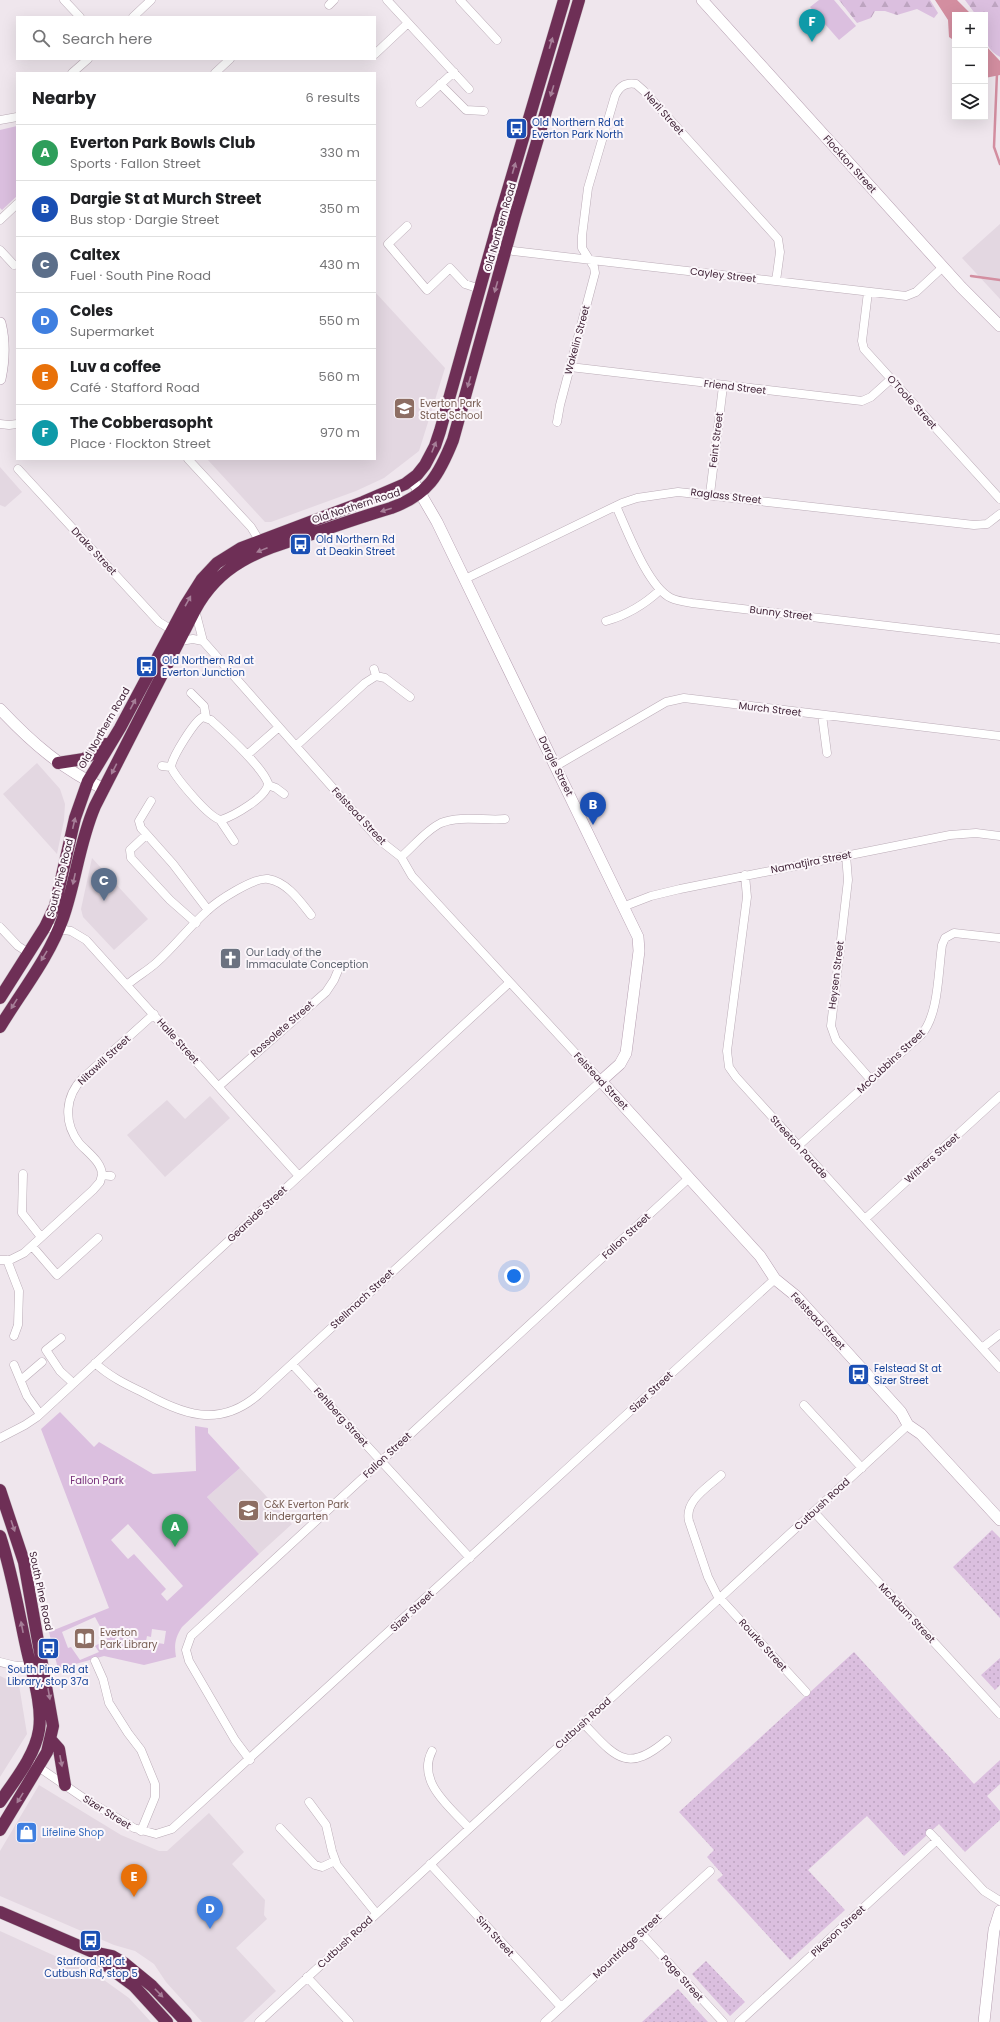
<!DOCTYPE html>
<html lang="en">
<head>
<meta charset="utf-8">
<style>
  :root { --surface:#fff; --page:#f2f2f2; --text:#202124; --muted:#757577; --line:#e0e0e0; --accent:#b45309 }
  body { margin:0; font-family:Poppins,sans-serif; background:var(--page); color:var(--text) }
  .controls { position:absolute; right:12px; top:12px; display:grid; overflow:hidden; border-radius:0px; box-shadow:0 4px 16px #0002 }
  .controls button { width:36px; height:36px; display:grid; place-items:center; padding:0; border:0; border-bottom:1px solid var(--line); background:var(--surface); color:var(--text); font:20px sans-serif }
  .you { position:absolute; left:514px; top:1276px; width:14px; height:14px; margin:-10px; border:3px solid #fff; border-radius:50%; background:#1a73e8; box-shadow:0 0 0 6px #1a73e833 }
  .badge { display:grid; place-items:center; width:26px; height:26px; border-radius:50%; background:var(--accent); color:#fff; font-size:13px; font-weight:700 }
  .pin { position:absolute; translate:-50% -33px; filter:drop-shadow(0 1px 2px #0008) }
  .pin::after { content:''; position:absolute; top:21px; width:14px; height:12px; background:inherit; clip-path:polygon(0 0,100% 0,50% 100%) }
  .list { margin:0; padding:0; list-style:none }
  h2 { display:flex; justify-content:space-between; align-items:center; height:52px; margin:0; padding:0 16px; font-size:17px }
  h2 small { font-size:13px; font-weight:400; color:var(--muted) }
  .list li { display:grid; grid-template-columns:26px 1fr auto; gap:12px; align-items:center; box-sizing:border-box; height:56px; padding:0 16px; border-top:1px solid var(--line) }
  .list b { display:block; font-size:15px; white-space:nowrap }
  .list p { margin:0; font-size:13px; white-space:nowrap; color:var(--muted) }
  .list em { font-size:13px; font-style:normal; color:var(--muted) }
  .icon { flex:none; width:22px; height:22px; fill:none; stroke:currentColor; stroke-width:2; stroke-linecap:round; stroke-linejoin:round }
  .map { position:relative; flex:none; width:1000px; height:2022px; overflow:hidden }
  .search { position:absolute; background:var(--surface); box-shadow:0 4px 16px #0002; left:16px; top:16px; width:360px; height:44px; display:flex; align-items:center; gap:10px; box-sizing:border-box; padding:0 14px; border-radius:0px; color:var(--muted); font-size:15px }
  .panel { position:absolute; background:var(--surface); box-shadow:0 4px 16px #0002; left:16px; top:72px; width:360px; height:388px; border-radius:0px }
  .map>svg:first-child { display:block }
  .built { fill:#e3d7e1 }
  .grass { fill:url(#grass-dots) }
  .forest { fill:url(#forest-firs) }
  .park { fill:#dbbfdf; fill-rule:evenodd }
  .water { fill:#d38ea0 }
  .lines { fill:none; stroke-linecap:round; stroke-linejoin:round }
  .stream { stroke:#d38ea0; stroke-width:2.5 }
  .street-casing { stroke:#bbacb7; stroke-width:9 }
  .secondary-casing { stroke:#b59eb0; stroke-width:12 }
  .highway-casing { stroke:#cac2c7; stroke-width:13 }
  .street { stroke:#fff; stroke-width:8 }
  .secondary { stroke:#fff; stroke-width:11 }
  .highway { stroke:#6e2f56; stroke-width:12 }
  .oneway { fill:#a67f98 }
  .labels { text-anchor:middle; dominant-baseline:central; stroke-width:4; stroke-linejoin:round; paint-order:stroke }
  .street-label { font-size:10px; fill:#412438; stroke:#fbf6fa }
  .transit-label { font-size:10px; fill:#164399; stroke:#fbf6fa; text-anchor:start }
  .education-label { font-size:10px; fill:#785e54; stroke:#fbf6fa; text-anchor:start }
  .worship-label { font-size:10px; fill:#5b616d; stroke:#fbf6fa; text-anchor:start }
  .park-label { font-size:10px; fill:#762e79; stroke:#fbf6fa }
  .shop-label { font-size:10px; fill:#366cbe; stroke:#fbf6fa; text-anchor:start }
</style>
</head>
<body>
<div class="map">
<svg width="1000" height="2022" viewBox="0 0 1000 2022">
  <defs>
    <pattern id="grass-dots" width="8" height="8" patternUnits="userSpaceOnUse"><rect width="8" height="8" fill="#dbbfdf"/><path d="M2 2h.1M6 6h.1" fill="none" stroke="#bda4c0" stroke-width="1.8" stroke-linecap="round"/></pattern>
    <pattern id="forest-firs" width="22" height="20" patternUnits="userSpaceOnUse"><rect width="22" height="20" fill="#dbbfdf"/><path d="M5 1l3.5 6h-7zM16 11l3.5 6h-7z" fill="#bda4c0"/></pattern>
  </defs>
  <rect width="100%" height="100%" fill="#efe6ed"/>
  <path class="built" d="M1000,224V299L962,258Z
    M375,292L445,368L419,451L384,478L356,491L271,522H265L207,459H375Z
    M0,467L22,492L5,507L0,505Z
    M37,763L60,789L65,804L64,820L57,854L3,794Z
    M92,858L148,919L114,950L83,917L81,909Z
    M210,1096L230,1118L165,1177L127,1135L167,1100L185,1119Z
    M240,1468L292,1524L259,1554L207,1497Z
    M0,1676L19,1685L27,1734L0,1777Z
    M39,1785L121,1835L159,1851H167L209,1813L244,1852L232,1864L265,1900L264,1915L267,1919L236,1948L276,1991L243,2022H202L166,1982L154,1964L135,1951L114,1945L0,1896V1851Z
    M0,1931L97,1975L129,1998L151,2022H0Z"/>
  <path class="grass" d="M992,1530L1000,1538V1618L953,1567Z
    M854,1652L974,1784L1000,1760V1784L987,1796L1000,1811V1820L965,1852L939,1824L904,1856L867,1816L808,1870L845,1910L790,1960L717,1880L723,1875L707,1857L714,1850L679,1812Z
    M1000,1658V1685L995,1690L981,1675Z
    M706,1961L745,2002L730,2016L692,1974Z
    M678,1989L708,2022H642Z"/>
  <path class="forest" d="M839,0H930L938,13L934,18L917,9L897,15L885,11H875L871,18L857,23Z
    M965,0H1000V57C982,47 985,33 985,15H976Z"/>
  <path class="park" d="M819,0H834L856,26L839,40L810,7Z
    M1000,14V56L985,39V28Z
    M17,126V196L2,210L0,208V130Z
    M60,1412L94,1447L99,1442L153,1474L196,1471L195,1426L208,1428V1433L240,1468L207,1497L259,1554L182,1627C175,1638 174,1645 176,1657L144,1665L104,1656L58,1669L49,1632L109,1608L41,1429ZM128,1524L183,1586L167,1601L161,1594L166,1589L134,1554L128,1559L111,1540ZM95,1617L110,1645L102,1649L100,1643L95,1646L99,1652L80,1660L71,1647L68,1648L62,1632ZM152,1629L166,1631L164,1644L146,1641L147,1636L151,1637Z"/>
  <path class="water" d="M935,0H957L972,15H955V41L949,37L948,20Z
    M985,45L1000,61V75L985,78Z"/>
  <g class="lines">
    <path class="stream" d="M997,73L994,147L1000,164
      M971,276L1000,280"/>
    <defs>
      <path id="street" d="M64,0L80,17
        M387,0L469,89
        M460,0L497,40
        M329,5L334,0
        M133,17L151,0
        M375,54L408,23
        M72,73L88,59
        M215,73L230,59
        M440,84L466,110L484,111
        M420,103L454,72
        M0,120L17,117
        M0,220L17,204
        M407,226L388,244L427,290L450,268L465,284L480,289
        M492,245L513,251L906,296L916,292L943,267
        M0,250L14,265
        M868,292L862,341L864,349L1000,499
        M570,367L862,401L871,397L891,379
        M557,422L560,405L595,273L594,267L582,248V236L588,188L615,96C619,87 625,82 636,84L644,91L778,239L780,252L776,281
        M0,424L9,425L17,424
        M188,459L251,527L259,540
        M18,469L159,622L172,630
        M710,494L723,386
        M616,506C627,530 648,587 671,598C677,601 685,602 692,603L1000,639
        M465,579L622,503L637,498L678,492L974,525L987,524L1000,514
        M606,621C627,615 644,605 660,590
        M180,641L193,639L203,641
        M376,676L385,678L410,697
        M191,693L204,706L206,717
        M822,715L827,753
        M203,717L211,720C226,734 261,765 268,783C268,797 233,816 221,820C209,818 176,778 171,767C172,757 195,720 203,717Z
        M296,746L365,683L376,676L374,669
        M247,755L279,727
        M162,766L171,767
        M556,766L666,702L684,698L1000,736
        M268,785L276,788L284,794
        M151,801L139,821L141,828L173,864L208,910
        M220,820L234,841
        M146,835L130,850L131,858L170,900L196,923
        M846,855L848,880L831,1026L836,1040L871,1080
        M401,857C414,846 426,830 441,823C460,815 486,821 505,819
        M745,875L747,897L727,1051L729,1067L736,1077L1000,1368
        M625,906L651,896L680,889L950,835L976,833L1000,836
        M0,927L18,946L29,953
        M45,927L71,931L86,940L299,1176
        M127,985C136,977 147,971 156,963C174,947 189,927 207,911C217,901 254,877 268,879C287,882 300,901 311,915
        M219,1086L326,992L334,980L339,968
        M798,1146L921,1035C939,1015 938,972 942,945L945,938L954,933L1000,938
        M23,1174L22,1213L41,1237
        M102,1175C102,1162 87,1152 79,1143C63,1122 65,1096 83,1078L154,1014
        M865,1219L1000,1096
        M32,1246L57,1275L98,1238
        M0,1260H10L24,1253L93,1190L100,1182L102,1175L111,1176
        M7,1260L19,1291L18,1325L14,1336
        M61,1338L46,1350L60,1371L73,1383
        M982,1348L1000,1334
        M95,1363C109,1376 125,1384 142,1392C183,1414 218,1429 258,1395L601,1081L412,876L401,857L378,839L203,641L195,610
        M292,1364L470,1558
        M14,1365L27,1396L40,1414
        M21,1380L42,1362
        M804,1405L862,1468
        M0,1438L25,1425L37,1417L509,983
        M721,1475C708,1487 684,1501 689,1521L708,1577L717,1595L806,1692
        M814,1512L1000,1714
        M95,1661L103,1679L109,1703L128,1733L141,1750L155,1784V1797L141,1831
        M0,1662L16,1666L30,1665
        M583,1723C615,1756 626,1775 667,1740
        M432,1751C416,1782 451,1808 469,1828
        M250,1760L235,1740L189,1661L186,1650L191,1636L689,1178
        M34,1764L85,1799L134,1828L156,1834L172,1829L775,1279
        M309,1802L326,1825L332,1851L337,1865L376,1913
        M280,1828L315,1865L322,1867L335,1861
        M930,1833L984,1891L1000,1901
        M430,1864L561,2007
        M641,1933L723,2022
        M307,1977L349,2022
        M259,2022L908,1425
        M545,2022L710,1871
        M739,2022L937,1840"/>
      <path id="secondary" d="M702,0L961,287L1000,326
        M0,323C5,343 4,360 0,379
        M412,479L437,522L638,937L639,951L626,1053L620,1064L601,1081L760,1256L775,1279L796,1296L901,1412L908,1425L921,1434L1000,1520
        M0,709C32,743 62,769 104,789
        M984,2022L994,1930L1000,1911"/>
      <path id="highway" d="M58,763L84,759L106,744
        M0,998L45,927L55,906L75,818L88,781L120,728L185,606L202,579L217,563L241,548L363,502L405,484L417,475L425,465L435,446L440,431L499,220L564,0
        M0,1027C21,992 49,958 63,918C76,881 79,843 95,806L195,610C221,561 262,550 312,534C338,525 364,516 391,508C428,495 439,475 453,440L515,216L579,0
        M0,1490L24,1562L53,1726L47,1752L0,1830
        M0,1536C12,1572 18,1609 26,1646C31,1670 43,1705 39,1730C35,1756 14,1781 0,1802
        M51,1740L59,1749L65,1785
        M0,1912L93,1952L112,1956L124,1963L152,1986L186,2022
        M93,1952L107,1966L134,1986L167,2022"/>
    </defs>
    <use href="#street" class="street-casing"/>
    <use href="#secondary" class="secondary-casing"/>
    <use href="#highway" class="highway-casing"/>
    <use href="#street" class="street"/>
    <use href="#secondary" class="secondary"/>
    <use href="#highway" class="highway"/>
  </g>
  <defs><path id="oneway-solid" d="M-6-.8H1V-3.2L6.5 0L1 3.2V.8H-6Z"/></defs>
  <g class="oneway">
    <use href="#oneway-solid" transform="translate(551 43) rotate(-73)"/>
    <use href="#oneway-solid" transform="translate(552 91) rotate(107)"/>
    <use href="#oneway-solid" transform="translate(514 168) rotate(-74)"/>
    <use href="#oneway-solid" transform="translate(496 287) rotate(106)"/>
    <use href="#oneway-solid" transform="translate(469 382) rotate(106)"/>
    <use href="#oneway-solid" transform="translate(434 447) rotate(-68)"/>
    <use href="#oneway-solid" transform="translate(386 510) rotate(163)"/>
    <use href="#oneway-solid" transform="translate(262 550) rotate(158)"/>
    <use href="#oneway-solid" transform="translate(188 601) rotate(-61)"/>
    <use href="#oneway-solid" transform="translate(133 704) rotate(-62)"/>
    <use href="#oneway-solid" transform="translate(114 769) rotate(117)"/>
    <use href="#oneway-solid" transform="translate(74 823) rotate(-77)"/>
    <use href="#oneway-solid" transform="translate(74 879) rotate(102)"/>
    <use href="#oneway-solid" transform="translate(44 956) rotate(121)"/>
    <use href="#oneway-solid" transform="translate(14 1004) rotate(122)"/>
    <use href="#oneway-solid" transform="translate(13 1526) rotate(71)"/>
    <use href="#oneway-solid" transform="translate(22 1627) rotate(-101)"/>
    <use href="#oneway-solid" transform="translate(49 1694) rotate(80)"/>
    <use href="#oneway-solid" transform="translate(61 1761) rotate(79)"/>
    <use href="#oneway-solid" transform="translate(20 1798) rotate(122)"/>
    <use href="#oneway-solid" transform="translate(159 1993) rotate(46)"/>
  </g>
  <defs>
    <symbol id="bus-square" viewBox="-11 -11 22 22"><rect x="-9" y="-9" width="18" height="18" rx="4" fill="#1a4fb4" stroke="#fbf6fa"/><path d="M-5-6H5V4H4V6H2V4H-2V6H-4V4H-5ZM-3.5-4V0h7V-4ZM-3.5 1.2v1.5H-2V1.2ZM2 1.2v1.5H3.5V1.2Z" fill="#fff"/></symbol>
    <symbol id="school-square" viewBox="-11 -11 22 22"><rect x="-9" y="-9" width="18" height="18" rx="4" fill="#8d6e63" stroke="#fbf6fa"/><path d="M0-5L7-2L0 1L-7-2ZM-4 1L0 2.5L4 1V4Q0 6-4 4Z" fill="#fff"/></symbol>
    <symbol id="church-square" viewBox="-11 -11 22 22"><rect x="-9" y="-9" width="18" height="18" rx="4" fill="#6b7280" stroke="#fbf6fa"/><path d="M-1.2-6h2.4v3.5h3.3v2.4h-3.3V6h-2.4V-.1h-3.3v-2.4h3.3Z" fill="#fff"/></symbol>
    <symbol id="library-square" viewBox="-11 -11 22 22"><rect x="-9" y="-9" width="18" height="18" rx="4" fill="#8d6e63" stroke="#fbf6fa"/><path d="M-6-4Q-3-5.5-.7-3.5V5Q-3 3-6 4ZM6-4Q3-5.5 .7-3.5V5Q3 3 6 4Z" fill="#fff"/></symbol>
    <symbol id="shop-square" viewBox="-11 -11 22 22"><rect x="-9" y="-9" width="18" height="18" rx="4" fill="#3f7fe0" stroke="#fbf6fa"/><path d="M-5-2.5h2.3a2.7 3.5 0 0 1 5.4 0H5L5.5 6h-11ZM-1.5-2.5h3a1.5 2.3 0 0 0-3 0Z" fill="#fff"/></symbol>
  </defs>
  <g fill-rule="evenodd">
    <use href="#bus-square" x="504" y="116" width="25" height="25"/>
    <use href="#school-square" x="392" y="396" width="25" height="25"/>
    <use href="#bus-square" x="288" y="532" width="25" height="25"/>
    <use href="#bus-square" x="134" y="654" width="25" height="25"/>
    <use href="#church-square" x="218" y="946" width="25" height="25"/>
    <use href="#bus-square" x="846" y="1362" width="25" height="25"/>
    <use href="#school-square" x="236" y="1498" width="25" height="25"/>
    <use href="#library-square" x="72" y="1626" width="25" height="25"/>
    <use href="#bus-square" x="36" y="1636" width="25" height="25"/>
    <use href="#shop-square" x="14" y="1820" width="25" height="25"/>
    <use href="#bus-square" x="78" y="1928" width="25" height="25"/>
  </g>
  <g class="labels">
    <g class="street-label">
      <text transform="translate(664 113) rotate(48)">Nerli Street</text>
      <text transform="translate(850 164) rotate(48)">Flockton Street</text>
      <text transform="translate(500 227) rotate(-74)">Old Northern Road</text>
      <text transform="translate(723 275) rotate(7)">Cayley Street</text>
      <text transform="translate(577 340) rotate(-75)">Wakelin Street</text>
      <text transform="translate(735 387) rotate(7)">Friend Street</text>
      <text transform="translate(912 402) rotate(48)">O'Toole Street</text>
      <text transform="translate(716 440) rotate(-83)">Feint Street</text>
      <text transform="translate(726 496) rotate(7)">Raglass Street</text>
      <text transform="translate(356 506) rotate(-18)">Old Northern Road</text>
      <text transform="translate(94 551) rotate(47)">Drake Street</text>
      <text transform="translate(781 613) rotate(7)">Bunny Street</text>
      <text transform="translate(770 709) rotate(7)">Murch Street</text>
      <text transform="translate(104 728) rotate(-60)">Old Northern Road</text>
      <text transform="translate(556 766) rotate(64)">Dargie Street</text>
      <text transform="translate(359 816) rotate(47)">Felstead Street</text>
      <text transform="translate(811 862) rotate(-11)">Namatjira Street</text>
      <text transform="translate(60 878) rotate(-76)">South Pine Road</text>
      <text transform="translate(836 975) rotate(-83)">Heysen Street</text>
      <text transform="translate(282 1029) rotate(-41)">Rossolete Street</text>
      <text transform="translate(178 1041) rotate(48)">Halle Street</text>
      <text transform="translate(104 1060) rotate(-43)">Nitawill Street</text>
      <text transform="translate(891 1061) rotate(-43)">McCubbins Street</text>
      <text transform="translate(601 1081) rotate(47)">Felstead Street</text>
      <text transform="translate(799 1147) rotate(48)">Streeton Parade</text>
      <text transform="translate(932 1158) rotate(-42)">Withers Street</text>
      <text transform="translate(257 1214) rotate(-43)">Gearside Street</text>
      <text transform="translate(626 1236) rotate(-43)">Fallon Street</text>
      <text transform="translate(362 1299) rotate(-43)">Stellmach Street</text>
      <text transform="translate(818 1321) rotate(47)">Felstead Street</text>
      <text transform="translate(651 1392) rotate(-43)">Sizer Street</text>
      <text transform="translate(341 1417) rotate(48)">Fehlberg Street</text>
      <text transform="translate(387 1455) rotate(-43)">Fallon Street</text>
      <text transform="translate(822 1504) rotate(-43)">Cutbush Road</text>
      <text transform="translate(41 1591) rotate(78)">South Pine Road</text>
      <text transform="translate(412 1611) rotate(-43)">Sizer Street</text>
      <text transform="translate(907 1613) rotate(47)">McAdam Street</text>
      <text transform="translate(763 1645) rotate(48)">Rourke Street</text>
      <text transform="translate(583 1723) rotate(-42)">Cutbush Road</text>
      <text transform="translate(107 1812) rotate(32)">Sizer Street</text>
      <text transform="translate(838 1931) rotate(-43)">Pikeson Street</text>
      <text transform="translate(495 1936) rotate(48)">Sim Street</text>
      <text transform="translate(345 1942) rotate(-43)">Cutbush Road</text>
      <text transform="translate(627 1946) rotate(-43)">Mountridge Street</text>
      <text transform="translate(682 1978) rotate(48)">Page Street</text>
    </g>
    <g class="transit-label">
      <text x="532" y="122">Old Northern Rd at<tspan x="532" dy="12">Everton Park North</tspan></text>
      <text x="316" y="539">Old Northern Rd<tspan x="316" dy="12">at Deakin Street</tspan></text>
      <text x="162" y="660">Old Northern Rd at<tspan x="162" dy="12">Everton Junction</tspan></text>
      <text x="874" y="1368">Felstead St at<tspan x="874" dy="12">Sizer Street</tspan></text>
      <text x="48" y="1669" text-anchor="middle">South Pine Rd at<tspan x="48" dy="12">Library, stop 37a</tspan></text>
      <text x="91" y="1961" text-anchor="middle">Stafford Rd at<tspan x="91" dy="12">Cutbush Rd, stop 5</tspan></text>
    </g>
    <g class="education-label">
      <text x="420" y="403">Everton Park<tspan x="420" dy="12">State School</tspan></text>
      <text x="264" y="1504">C&amp;K Everton Park<tspan x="264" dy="12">kindergarten</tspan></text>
      <text x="100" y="1632">Everton<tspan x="100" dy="12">Park Library</tspan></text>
    </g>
    <g class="worship-label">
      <text x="246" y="952">Our Lady of the<tspan x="246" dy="12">Immaculate Conception</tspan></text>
    </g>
    <g class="park-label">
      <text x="97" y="1480">Fallon Park</text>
    </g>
    <g class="shop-label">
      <text x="42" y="1832">Lifeline Shop</text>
    </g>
  </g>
</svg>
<div class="controls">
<button>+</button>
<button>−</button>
<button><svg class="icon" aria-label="layers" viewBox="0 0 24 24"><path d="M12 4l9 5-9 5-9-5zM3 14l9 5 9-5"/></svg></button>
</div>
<div class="you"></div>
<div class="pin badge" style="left:175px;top:1547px;background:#2e9e5b">A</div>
<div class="pin badge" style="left:593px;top:825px;background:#1a4fb4">B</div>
<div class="pin badge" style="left:104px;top:901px;background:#5c6f8a">C</div>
<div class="pin badge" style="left:210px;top:1929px;background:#3f7fe0">D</div>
<div class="pin badge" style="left:134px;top:1897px;background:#e8710a">E</div>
<div class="pin badge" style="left:812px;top:42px;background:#0f9aa8">F</div>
<div class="search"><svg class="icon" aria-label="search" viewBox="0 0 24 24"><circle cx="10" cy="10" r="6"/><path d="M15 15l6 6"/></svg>Search here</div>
<section class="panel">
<h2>Nearby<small>6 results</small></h2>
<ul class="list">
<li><span class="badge" style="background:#2e9e5b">A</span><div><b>Everton Park Bowls Club</b><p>Sports · Fallon Street</p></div><em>330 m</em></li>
<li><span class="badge" style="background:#1a4fb4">B</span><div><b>Dargie St at Murch Street</b><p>Bus stop · Dargie Street</p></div><em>350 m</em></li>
<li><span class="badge" style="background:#5c6f8a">C</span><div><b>Caltex</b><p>Fuel · South Pine Road</p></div><em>430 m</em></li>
<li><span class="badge" style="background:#3f7fe0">D</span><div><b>Coles</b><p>Supermarket</p></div><em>550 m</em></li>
<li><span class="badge" style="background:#e8710a">E</span><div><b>Luv a coffee</b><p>Café · Stafford Road</p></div><em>560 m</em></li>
<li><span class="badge" style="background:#0f9aa8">F</span><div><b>The Cobberasopht</b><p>Place · Flockton Street</p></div><em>970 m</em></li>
</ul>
</section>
</div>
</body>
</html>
